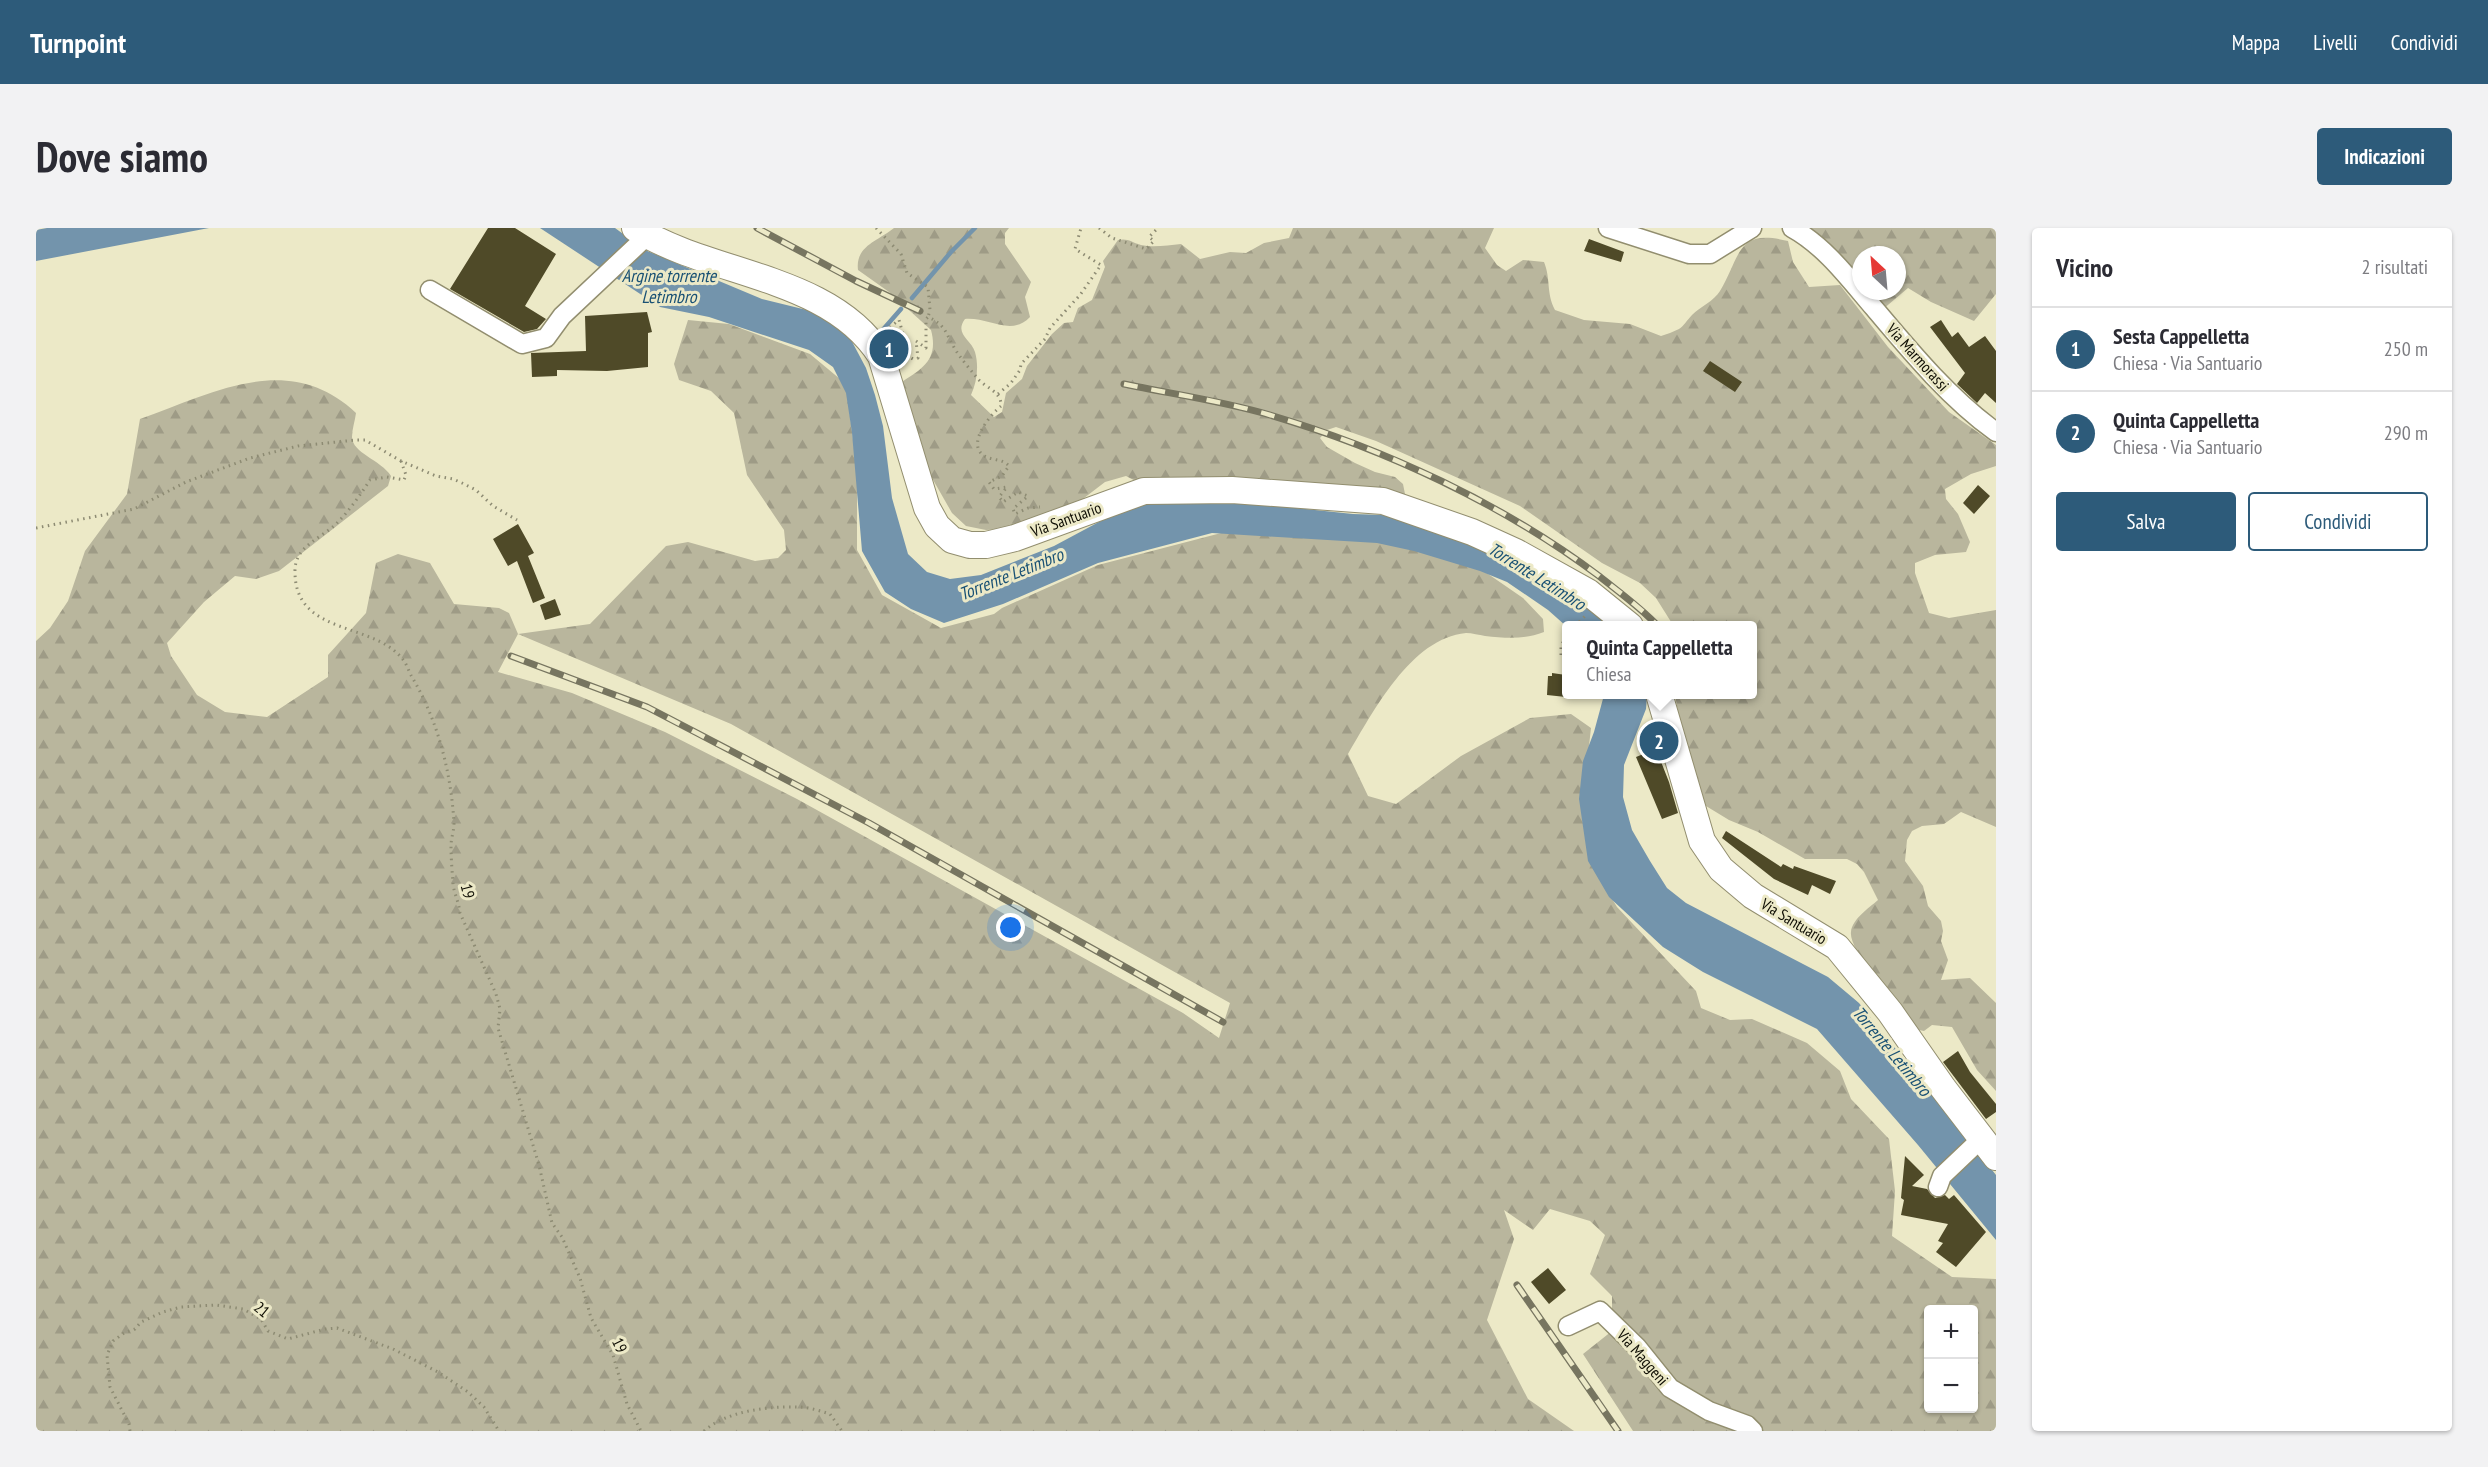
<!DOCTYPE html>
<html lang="it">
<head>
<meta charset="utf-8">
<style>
  :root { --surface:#fff; --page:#f2f2f3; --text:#2b2b33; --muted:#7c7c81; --line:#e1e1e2; --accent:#2d5b7a }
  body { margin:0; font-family:"PT Sans Narrow",sans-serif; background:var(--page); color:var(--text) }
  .controls { position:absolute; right:18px; bottom:18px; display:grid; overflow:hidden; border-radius:6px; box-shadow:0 2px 4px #0004 }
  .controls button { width:54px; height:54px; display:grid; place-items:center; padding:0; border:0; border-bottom:2px solid var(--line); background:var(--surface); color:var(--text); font:30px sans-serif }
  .compass { position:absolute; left:1816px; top:18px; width:54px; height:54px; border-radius:50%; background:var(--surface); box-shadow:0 2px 4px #0004; rotate:334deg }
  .you { position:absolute; left:975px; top:700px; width:21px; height:21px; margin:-15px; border:4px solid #fff; border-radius:50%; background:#1a73e8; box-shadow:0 0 0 9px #1a73e833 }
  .badge { display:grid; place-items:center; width:39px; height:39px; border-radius:50%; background:var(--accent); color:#fff; font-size:20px; font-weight:700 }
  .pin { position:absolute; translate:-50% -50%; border:3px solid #fff; box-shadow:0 2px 6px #0006 }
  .popup { position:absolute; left:1526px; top:393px; width:195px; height:78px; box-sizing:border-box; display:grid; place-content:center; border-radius:6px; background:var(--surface); filter:drop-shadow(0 2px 4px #0005); font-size:20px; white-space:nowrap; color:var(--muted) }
  .popup b { font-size:22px; color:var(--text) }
  .popup::after { content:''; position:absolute; left:50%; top:100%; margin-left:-12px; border:12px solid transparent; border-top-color:var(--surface) }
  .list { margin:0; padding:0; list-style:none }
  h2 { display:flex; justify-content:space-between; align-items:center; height:78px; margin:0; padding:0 24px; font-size:26px }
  h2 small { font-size:20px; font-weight:400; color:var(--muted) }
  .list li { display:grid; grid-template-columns:39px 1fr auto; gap:18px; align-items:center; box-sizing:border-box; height:84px; padding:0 24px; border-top:2px solid var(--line) }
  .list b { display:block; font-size:22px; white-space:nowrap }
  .list p { margin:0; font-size:20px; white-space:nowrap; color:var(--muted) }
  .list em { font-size:20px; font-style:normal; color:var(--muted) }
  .actions { display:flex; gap:12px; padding:18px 24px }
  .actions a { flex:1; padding:14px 0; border:2px solid var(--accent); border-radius:6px; text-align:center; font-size:21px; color:var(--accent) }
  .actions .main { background:var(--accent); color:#fff }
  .map { position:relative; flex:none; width:1960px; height:1203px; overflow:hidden; border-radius:6px }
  header { display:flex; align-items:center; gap:36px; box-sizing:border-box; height:84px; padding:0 30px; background:var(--accent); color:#fff }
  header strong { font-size:28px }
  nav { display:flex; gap:33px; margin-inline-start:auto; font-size:21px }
  .intro { display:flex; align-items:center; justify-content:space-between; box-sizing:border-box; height:144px; padding:0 36px }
  h1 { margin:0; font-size:42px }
  .button { padding:15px 27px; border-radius:6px; background:var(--accent); color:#fff; font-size:21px; font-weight:700 }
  main { display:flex; gap:36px; padding:0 36px }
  aside { flex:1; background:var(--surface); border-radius:6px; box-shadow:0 2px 4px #0004 }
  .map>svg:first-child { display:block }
  .forest { fill:url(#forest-firs); fill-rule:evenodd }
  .water { fill:#7394ac }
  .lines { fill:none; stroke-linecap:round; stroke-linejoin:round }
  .stream { stroke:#7394ac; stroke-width:4.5 }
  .building { fill:#4f4a28 }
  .street-casing { stroke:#928e6f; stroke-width:21 }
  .secondary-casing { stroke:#928e6f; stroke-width:28 }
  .path { stroke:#8d8b73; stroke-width:3; stroke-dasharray:1.5 4.5; stroke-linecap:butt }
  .street { stroke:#fff; stroke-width:18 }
  .secondary { stroke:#fff; stroke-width:26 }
  .rail-casing { stroke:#777560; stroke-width:7 }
  .rail { stroke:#ece9c7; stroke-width:4.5; stroke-dasharray:14; stroke-linecap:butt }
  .labels { text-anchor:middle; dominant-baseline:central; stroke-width:6; stroke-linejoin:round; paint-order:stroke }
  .street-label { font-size:16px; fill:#0e0d03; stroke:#ece9c7 }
  .water-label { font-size:18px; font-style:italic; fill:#195174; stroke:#ece9c7 }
</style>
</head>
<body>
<header>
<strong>Turnpoint</strong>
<nav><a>Mappa</a><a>Livelli</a><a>Condividi</a></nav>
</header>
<div class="intro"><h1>Dove siamo</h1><a class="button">Indicazioni</a></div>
<main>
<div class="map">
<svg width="1960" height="1203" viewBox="0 0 1960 1203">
  <defs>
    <pattern id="forest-firs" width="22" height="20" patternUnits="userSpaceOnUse" patternTransform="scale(1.5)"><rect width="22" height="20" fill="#b9b69d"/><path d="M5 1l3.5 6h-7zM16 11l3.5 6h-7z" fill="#9e9b86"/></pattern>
  </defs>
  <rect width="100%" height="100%" fill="#ece9c7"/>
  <path class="forest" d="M858,0H973L969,5V16L995,54L989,69L994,89C975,109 953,89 929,91C918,106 935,111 939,124C943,138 941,154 935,167L958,189L966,184L970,165L986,151L991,138L1016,106L1028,95L1037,94L1042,80L1056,72L1069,39L1067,33L1082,12C1092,10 1095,14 1105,17C1118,20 1132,17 1145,16L1164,31L1194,24L1210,25L1228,15L1253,10L1257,0H1458L1449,20L1461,37L1470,43L1487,32L1508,34C1515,51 1510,65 1519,82L1548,92L1594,96L1625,108C1631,106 1637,104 1643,101C1648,98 1651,92 1656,87C1664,79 1678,73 1684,63C1705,28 1700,0 1752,13L1757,34L1773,59L1804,57L1852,119L1913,184L1960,217V238L1935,246L1909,261L1910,271L1922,286L1934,314L1930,324L1899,327L1879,335V345L1893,385L1913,390L1960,382V599L1925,584L1908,596L1886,598L1876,603L1871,612L1869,633L1887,658L1892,678L1905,693L1907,703L1905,713L1912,732L1905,752L1934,750L1960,775V863L1941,842L1916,799L1896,797L1888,803L1877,801C1864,784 1812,722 1815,704C1816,691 1833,680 1842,672L1828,644L1821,636L1811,631H1769L1722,604L1693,592L1670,578L1647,512L1639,467L1716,466V398L1637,397L1620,370L1604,355L1566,335L1484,278L1340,213L1300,199L1291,202L1284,210L1291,219L1319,235L1339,244L1359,249L1367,256L1369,266L1360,271L1109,258L1090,248L1069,254L1035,280L969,301L950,302L930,298L916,285L892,243L864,155C886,141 903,132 895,102L853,64L822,42C819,18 842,13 858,0Z
    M1771,0H1960V66L1938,93L1895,74L1872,60L1846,82L1831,63H1861V27H1825V55Z
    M652,92L693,96L774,126L810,156L821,244V322L846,367L905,400L958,386L966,380L1062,337L1189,304L1358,315L1442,339L1487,370L1507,391L1508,404C1488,412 1469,410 1449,408C1443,407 1436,405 1430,405C1375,410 1337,484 1312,526L1332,568L1360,576L1425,528L1494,490L1535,486L1555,500L1546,581L1554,634L1581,679L1660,763L1665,780L1694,792L1716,791L1771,815L1804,843L1815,871L1853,911L1859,963L1856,1008L1916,1049L1960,1051V1203H1597L1547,1126L1576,1103V1068L1554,1046L1569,1007L1554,993L1514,981L1497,1002L1468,982L1478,1011L1451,1092L1492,1171L1538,1203H0V413L14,400L32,373L49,323L91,266L104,191C177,165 253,122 320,185C319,193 316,201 316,209C316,225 345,232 355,248L352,258L243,343L220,351L199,348L168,374L131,415L135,428L161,467L189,484L231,489L292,449V427L330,385L340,335L362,326L394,335L418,376L463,380L473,385L482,406L554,396L630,318L652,314L719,333L742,330L750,322L748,302L711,247L698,185L675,163L643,152L638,136ZM482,406L695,496L1194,775L1183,810L1147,785L761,571L629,504L536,465L462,444ZM1892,1082H1938V1180H1892Z"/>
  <path class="water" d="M11,0H173L0,33V2Z
    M504,0H579L609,22L726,71L779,84L813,108L830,140L839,167L847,198L856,270L872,326L891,344L914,351L945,347L1018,318L1089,280L1127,270H1165L1317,286L1347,287L1410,302L1508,348L1579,397L1530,398L1512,382L1471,354L1444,343L1378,323L1341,315L1176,305L1062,335L967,376L908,395L875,381L849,364L826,323L816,205L810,165L797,139L773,122L673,89L624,79Z
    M1568,467H1611L1610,481L1588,537L1587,569L1596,602L1614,633L1631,660L1650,675L1792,749L1823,775L1960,947V1012L1882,917L1781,801L1667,744L1627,719L1573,669L1552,633L1543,571L1547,533L1558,504Z"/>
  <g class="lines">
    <path class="stream" d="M876,70L915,24L939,0
      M844,105L865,81"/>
  </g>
  <path class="building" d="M452,0H479L520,26L489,78L510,91L501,101L488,104L414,61Z
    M1553,11L1588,24L1585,34L1548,23Z
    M611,84L616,104L612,105V139L571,143L521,142V148L496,149L495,125L550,123L549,88Z
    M1905,92L1916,109L1922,104L1933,119L1949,108L1960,123V175L1949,165L1941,175L1921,156L1929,145L1894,99Z
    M1674,133L1706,154L1699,164L1667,143Z
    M1942,257L1954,268L1938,286L1927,275Z
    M482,296L498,325L492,328L509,370L497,375L481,333L472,338L457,311Z
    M519,371L525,387L509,392L504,377Z
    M1516,445L1530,447V469L1511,467L1512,448H1516Z
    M1620,521L1633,554L1642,585L1626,591L1600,529Z
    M1690,603L1745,639L1747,636L1757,641L1758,638L1800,653L1794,666L1776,657L1772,667L1738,651L1686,610Z
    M1922,823L1934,844L1960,876V884L1950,891L1907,834Z
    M1869,928L1888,947L1876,958L1891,961L1899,970L1909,967L1913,971L1918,967L1950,1004L1920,1039L1900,1024L1907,1015L1902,1013L1912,996L1865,987L1868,972L1865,970Z
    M1512,1040L1530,1062L1513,1076L1495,1054Z"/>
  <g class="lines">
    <defs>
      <path id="street" d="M1572,0L1653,26H1674L1716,0
        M1756,0C1789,18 1814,52 1838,80C1875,124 1913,170 1960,204
        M394,62L486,116L510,110L526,88L611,8
        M1902,959L1906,948L1945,911
        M1532,1098L1564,1083L1601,1119L1634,1160L1673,1183L1711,1197L1717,1203"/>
      <path id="secondary" d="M599,0C675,48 794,47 845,128L891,280L901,298L916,312L934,317H950L979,310L1108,263L1196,262L1347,273L1436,304L1480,324L1552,364L1594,398
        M1623,466L1666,613L1685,641L1717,668L1801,719L1854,784L1907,860L1960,929"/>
    </defs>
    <use href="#street" class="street-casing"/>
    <use href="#secondary" class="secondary-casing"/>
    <path class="path" d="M840,0L865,26L871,45L892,59L894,82L892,89
      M1063,0L1076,10L1110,21L1118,13L1113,9L1122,0
      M849,103L863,92L869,113L870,127L877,131L882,130L880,113L890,120V91L892,89C910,97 910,106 919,121C922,127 937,145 942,151C950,160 966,164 965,178C954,187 931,215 947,227C955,233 966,230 973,238L966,248L953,254L958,261L971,259L963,269L967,274L982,264L992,268L977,281L979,286L992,280L1004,279
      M962,166L975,155L984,142L985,136L1009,111L1014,100L1044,67L1065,37L1039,21L1045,0
      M365,233L370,247L368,252L351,249L334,252C324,267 314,282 301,295C285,311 258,318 259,344C259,409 340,393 368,433C371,437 373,444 376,449C402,493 415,544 418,595C418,603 415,610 415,618C415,629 416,643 417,654C417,663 423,674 424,685L460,766L464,781L462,800L503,937L516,995L526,1009L544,1050L555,1090L577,1127L591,1176L605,1203
      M0,300L98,281L150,254L214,230L262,218L320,212H329L365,233L400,248L417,251L426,255L440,262L457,278L481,292
      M1539,398L1551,386
      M1525,427V418L1530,409
      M94,1203L93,1196L74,1159L71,1127L77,1113L88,1105L99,1101L105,1094L127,1084L145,1079L180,1077L207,1081L225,1091L232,1103L252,1111L289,1101L301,1100L357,1121L402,1144L432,1164L448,1179L463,1203
      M668,1203C690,1183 733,1178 762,1179C773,1179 784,1183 794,1186L806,1203"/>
    <use href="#street" class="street"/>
    <use href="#secondary" class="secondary"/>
    <defs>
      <path id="rail" d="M721,0L820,53L884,83
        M1088,156C1136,166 1187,173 1234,187C1349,221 1467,276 1563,348C1583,364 1604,379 1622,398
        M475,428L611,479L661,505L833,595L1187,794
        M1481,1057L1582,1203"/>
    </defs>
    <use href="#rail" class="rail-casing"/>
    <use href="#rail" class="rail"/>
  </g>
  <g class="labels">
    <g class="street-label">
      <text transform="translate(1882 129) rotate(48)">Via Marmorassi</text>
      <text transform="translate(1030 291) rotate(-20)">Via Santuario</text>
      <text transform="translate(432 663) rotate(76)">19</text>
      <text transform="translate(1758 693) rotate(31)">Via Santuario</text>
      <text transform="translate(226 1081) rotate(39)">21</text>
      <text transform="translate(584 1117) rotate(64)">19</text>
      <text transform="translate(1607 1129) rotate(49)">Via Maggeni</text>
    </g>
    <g class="water-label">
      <text x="633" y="47">Argine torrente<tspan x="633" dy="21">Letimbro</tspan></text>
      <text transform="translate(975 346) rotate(-22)">Torrente Letimbro</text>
      <text transform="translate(1501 348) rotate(32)">Torrente Letimbro</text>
      <text transform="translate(1856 823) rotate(50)">Torrente Letimbro</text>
    </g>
  </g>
</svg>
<div class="controls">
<button>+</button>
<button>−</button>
</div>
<svg class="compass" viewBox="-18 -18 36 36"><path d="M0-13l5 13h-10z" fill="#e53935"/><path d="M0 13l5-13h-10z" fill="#7c7c81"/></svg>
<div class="you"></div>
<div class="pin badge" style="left:853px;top:121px">1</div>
<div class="pin badge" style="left:1623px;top:513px">2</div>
<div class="popup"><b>Quinta Cappelletta</b>Chiesa</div>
</div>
<aside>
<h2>Vicino<small>2 risultati</small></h2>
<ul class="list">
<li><span class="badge">1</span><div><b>Sesta Cappelletta</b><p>Chiesa · Via Santuario</p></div><em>250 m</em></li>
<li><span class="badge">2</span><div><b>Quinta Cappelletta</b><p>Chiesa · Via Santuario</p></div><em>290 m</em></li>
</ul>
<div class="actions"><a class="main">Salva</a><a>Condividi</a></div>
</aside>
</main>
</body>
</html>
